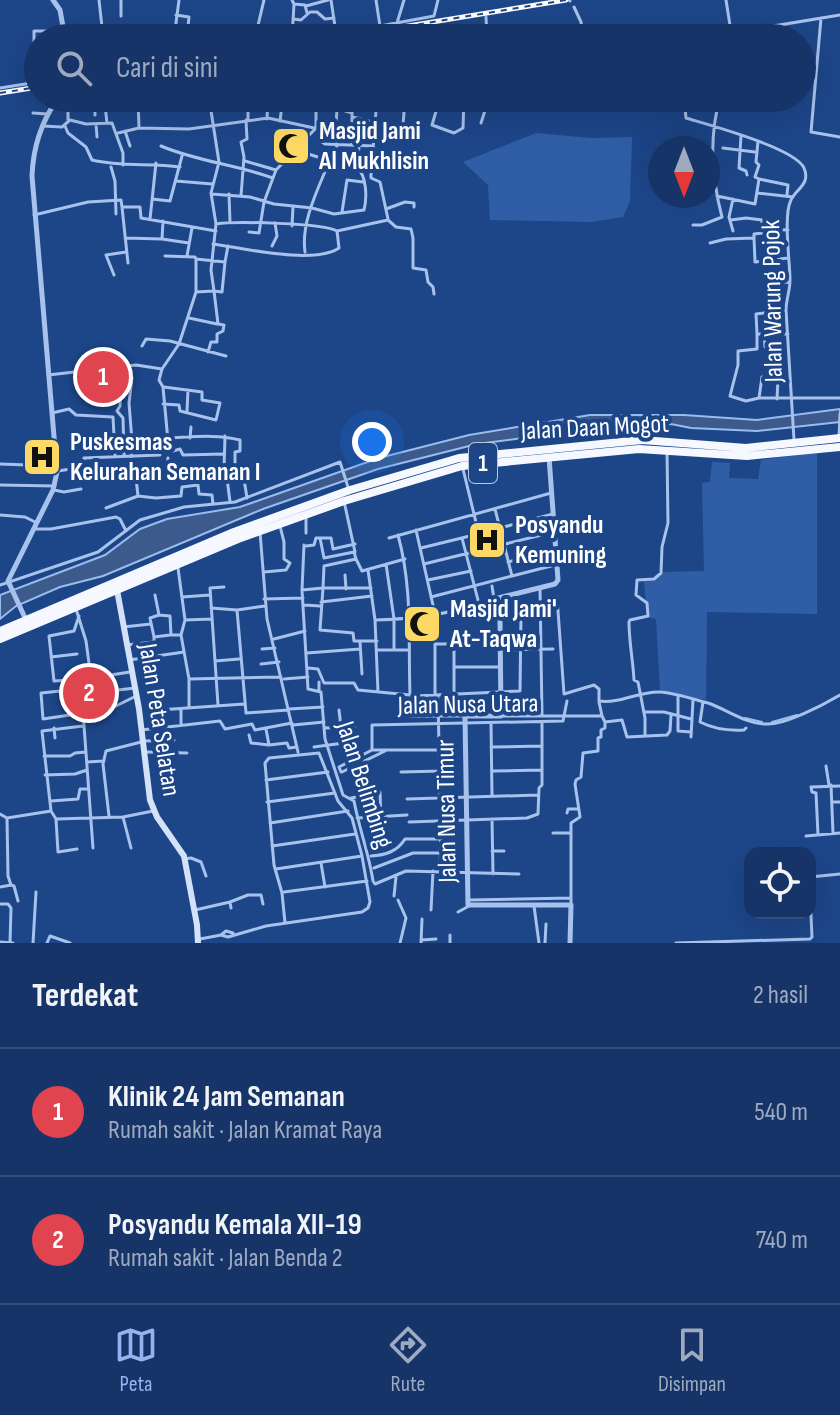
<!DOCTYPE html>
<html lang="id">
<head>
<meta charset="utf-8">
<style>
  :root { --surface:#163467; --page:#233f70; --text:#f1f3f6; --muted:#9eaac0; --line:#354f7b; --accent:#95b2f1 }
  body { margin:0; font-family:"Sofia Sans Condensed",sans-serif; background:var(--page); color:var(--text) }
  .controls { position:absolute; right:24px; bottom:24px; display:grid; overflow:hidden; border-radius:16px; box-shadow:0 8px 32px #0002 }
  .controls button { width:72px; height:72px; display:grid; place-items:center; padding:0; border:0; border-bottom:2px solid var(--line); background:var(--surface); color:var(--text); font:40px sans-serif }
  .compass { position:absolute; left:648px; top:136px; width:72px; height:72px; border-radius:50%; background:var(--surface); box-shadow:0 8px 32px #0002; rotate:180deg }
  .you { position:absolute; left:372px; top:442px; width:28px; height:28px; margin:-20px; border:6px solid #fff; border-radius:50%; background:#1a73e8; box-shadow:0 0 0 12px #1a73e833 }
  .badge { display:grid; place-items:center; width:52px; height:52px; border-radius:50%; background:var(--accent); color:#fff; font-size:26px; font-weight:700 }
  .pin { position:absolute; translate:-50% -50%; border:4px solid #fff; box-shadow:0 2px 8px #0006 }
  .list { margin:0; padding:0; list-style:none }
  h2 { display:flex; justify-content:space-between; align-items:center; height:104px; margin:0; padding:0 32px; font-size:34px }
  h2 small { font-size:26px; font-weight:400; color:var(--muted) }
  .list li { display:grid; grid-template-columns:52px 1fr auto; gap:24px; align-items:center; box-sizing:border-box; height:128px; padding:0 32px; border-top:2px solid var(--line) }
  .list b { display:block; font-size:30px; white-space:nowrap }
  .list p { margin:0; font-size:26px; white-space:nowrap; color:var(--muted) }
  .list em { font-size:26px; font-style:normal; color:var(--muted) }
  .icon { flex:none; width:44px; height:44px; fill:none; stroke:currentColor; stroke-width:2; stroke-linecap:round; stroke-linejoin:round }
  .map { position:relative; flex:none; width:840px; height:943px; overflow:hidden }
  .search { position:absolute; background:var(--surface); box-shadow:0 8px 32px #0002; left:24px; right:24px; top:24px; height:88px; display:flex; align-items:center; gap:20px; box-sizing:border-box; padding:0 28px; border-radius:44px; color:var(--muted); font-size:30px }
  .sheet { height:360px; background:var(--surface) }
  nav { display:flex; justify-content:space-around; align-items:center; box-sizing:border-box; height:112px; border-top:2px solid var(--line); background:var(--surface); font-size:22px; color:var(--muted) }
  nav a { display:grid; justify-items:center; gap:4px }
  nav .on { color:var(--accent) }
  .map>svg:first-child { display:block }
  .green { fill:#305ea6 }
  .water { fill:#3c5a8b; stroke:#9abced; stroke-width:2 }
  .lines { fill:none; stroke-linecap:round; stroke-linejoin:round }
  .stream { stroke:#9abced; stroke-width:2 }
  .minor { stroke:#a7c2ec; stroke-width:3 }
  .tertiary { stroke:#a7c2ec; stroke-width:5 }
  .secondary { stroke:#d3e1f9; stroke-width:6 }
  .trunk { stroke:#f6f8ff; stroke-width:8 }
  .rail-casing { stroke:#fff; stroke-width:5 }
  .rail { stroke:#1d4689; stroke-width:2; stroke-dasharray:6; stroke-linecap:butt }
  .labels { text-anchor:middle; dominant-baseline:central; stroke-width:8; stroke-linejoin:round; paint-order:stroke }
  .shield { fill:#1d4689; stroke:#bbc8dc; stroke-width:2 }
  .shield-label { font-size:24px; font-weight:bold; fill:#fff }
  .poi-label { font-size:26px; font-weight:bold; fill:#fff; stroke:#1d4689; text-anchor:start }
  .street-label { font-size:26px; fill:#fff; stroke:#1d4689 }
</style>
</head>
<body>
<div class="map">
<svg width="840" height="943" viewBox="0 0 840 943">
  <rect width="100%" height="100%" fill="#1d4689"/>
  <path class="green" d="M536,133L591,138L632,137L630,201L623,217L591,222L490,220L488,185L463,162Z
    M817,452V614L707,612L706,700L660,690L656,619L647,617L644,581L655,580L663,572L704,571L702,483L710,482L712,462L730,463L729,478L758,479L761,460Z"/>
  <path class="water" d="M840,409V422L757,431L691,428L671,424L563,433L477,444L378,469L263,509L103,576L60,587L16,606L0,619V595L105,555L140,529L167,519L240,507L379,458L469,435L590,415H684L757,420Z"/>
  <g class="lines">
    <path class="stream" d="M745,718L762,722
      M772,722L797,715"/>
    <path class="minor" d="M99,0L102,27
      M292,0L294,4L292,38
      M331,0L336,33
      M569,0L570,1
      M726,0L732,38
      M294,4L305,5L307,13
      M306,6L328,0
      M574,7L581,22L583,38
      M176,15L189,17L188,27
      M121,16V0
      M486,17L487,38
      M821,18L811,132L840,137
      M293,19L301,20L310,12H317L325,19L334,18
      M397,23L404,0
      M398,30L418,26L420,38
      M746,33L749,30L840,15
      M77,38L100,32L102,27L156,33V38
      M174,38L179,0
      M255,38L264,0
      M305,38L380,26L376,0
      M345,38L397,30L398,38
      M380,38V26L434,16L438,0
      M34,42V31H64
      M0,88L38,82
      M36,89H38
      M95,98V115
      M138,98L139,128
      M377,98L371,175V178L380,182L388,219
      M406,98L409,103L412,98
      M440,98L432,125L454,133L463,128L464,98
      M684,98L686,118C709,125 795,148 804,168C811,184 796,189 791,200C783,215 790,262 790,280C790,291 786,300 786,310L794,440
      M283,99L315,106
      M57,100L68,111V120
      M105,105L107,123
      M316,108H336L352,113V117L367,120L376,125H400L403,124L404,113L400,98
      M33,113L47,114
      M352,113L353,98
      M352,117V145
      M267,119L268,98
      M248,120V101L251,98
      M280,121L283,98
      M481,123L489,98
      M96,124L97,137
      M43,126L62,127L70,120L86,124L112,123L123,153V165
      M65,126L68,133L86,147L92,160C121,167 150,163 180,167
      M316,128L322,130V142L325,144L373,146
      M125,131L130,146
      M118,133L139,128L189,129L268,118L314,128
      M741,136L739,168L746,171L747,175
      M335,144L337,108
      M161,146C196,161 237,165 273,178
      M723,148L755,152
      M296,150L330,161
      M245,161L276,170
      M111,167L115,181L116,214
      M759,179L788,185L787,195
      M176,181L212,184
      M757,193L793,197
      M212,194L250,197L274,204L312,208L334,214L364,210C367,199 367,175 357,168L359,146
      M229,194L230,222
      M241,196L244,157L241,142L247,139L246,120
      M717,196L755,204L759,179L755,177L759,165L756,162L758,141
      M152,199L170,201L182,156
      M733,199L729,217L733,231
      M386,209L405,202L414,203V207
      M342,212L347,180L363,182
      M34,215L88,202L121,200L122,207
      M150,219L156,163
      M731,220L746,218L762,220L761,228L763,233L754,234V238
      M216,224C234,221 324,223 337,231
      M693,225H702L722,217C712,179 709,136 720,98
      M292,226L293,207
      M764,229L788,230
      M249,232L259,233L264,202L276,170L316,128V98
      M125,238L162,239L163,221
      M162,239L189,243
      M710,243L726,239L754,238L755,262L788,258
      M213,244C243,248 314,265 339,248L337,231L388,220L396,227L411,229L413,238V268L426,270L428,282L433,287L434,294
      M272,246L277,236L275,223
      M305,252C301,224 316,193 327,167C331,158 336,155 337,144
      M165,256L195,257L196,259L225,262L228,246
      M187,256L192,228
      M196,260V292
      M128,263L122,207H140L141,218L216,231
      M114,275L106,255L126,252
      M771,284L790,282
      M778,291L779,311
      M189,318L217,324
      M757,334V349L738,351V365L730,396L746,401L759,398
      M764,334H757L756,314L786,310
      M142,346L146,339L170,341L226,356
      M765,347L764,334H788
      M208,352L211,342H217V334L223,331L224,325L218,324L214,291L222,292L225,262
      M118,366L119,375H123L124,380L118,381L121,384L120,406L117,411L123,418L124,455
      M48,375L136,365L162,369
      M762,377L759,398H840
      M132,378L129,403L132,441L131,462L136,478L138,496
      M777,399L778,379
      M163,404L179,405L180,411L216,420L220,403L202,400V392L164,387
      M187,411L188,390
      M52,413L69,409L76,415L113,417L115,455
      M168,438C193,437 216,434 240,440V451L235,452V468
      M190,438L191,427
      M839,438L840,414
      M169,452L163,387L159,380L162,369L179,344L196,292L214,291L211,270L216,224L211,193L219,162L209,98
      M169,452L180,449L183,455L223,454
      M0,464L56,466
      M224,468L225,436
      M463,469L483,551
      M226,470L230,502
      M58,471L83,467L84,458L160,455
      M166,477L168,458
      M227,479H244L247,498
      M137,481L182,475L189,472L256,467
      M0,485L55,486
      M54,490L64,492L81,489
      M344,501L355,552
      M106,508L138,496L156,498L181,496L182,487L198,485L199,494L212,495L213,504
      M0,515L25,517L35,522
      M306,517V533
      M280,526L284,542V559L290,563
      M500,528L553,514
      M33,529H51L116,517L120,519L126,531
      M416,530L435,614L436,640
      M260,532L267,619L298,752
      M389,538L551,493
      M462,538L479,604
      M304,545L302,590L308,689L321,692L325,739L343,795L354,801C359,828 369,854 373,881L375,884L406,871L519,874
      M306,546L314,545L316,538H331L333,549L355,544
      M421,548L478,534
      M356,559L362,571L405,559
      M508,562L555,549
      M386,564L394,619V650
      M424,564L554,532
      M178,568L185,620L212,619
      M368,570L375,620L378,692
      M264,572L286,570L290,563
      M345,575L346,589
      M512,576L555,565
      M428,580L471,571
      M0,585L98,552L140,520L184,507L235,502L340,462L348,487
      M371,588H323L320,630L353,633L354,641H377
      M540,588L542,715
      M302,590L323,588L324,566L356,559L354,552L324,558L320,538
      M182,597L210,595
      M431,597L512,576L495,509
      M557,597L564,694L594,685L599,689V701C620,704 639,691 660,692C675,693 693,699 708,703C726,709 746,724 766,724C785,725 823,705 840,695
      M264,599L303,598
      M321,602L372,596
      M304,605L320,606
      M211,608L237,610L246,713L288,710
      M76,609L86,641L92,686
      M237,610L265,606
      M159,615L170,616L171,635H181L189,679V708
      M79,616L74,631L49,636L54,681L85,679L130,672
      M502,619L530,614
      M375,620C415,619 457,613 494,599L492,586
      M123,627L151,624
      M181,635L185,620
      M154,637L150,618L159,615L155,595
      M274,639L305,631
      M481,641L500,640
      M360,642L362,674
      M126,645L154,642V637L170,635
      M262,649L275,648
      M377,650H409
      M501,650L553,649
      M307,653L360,649
      M51,657L77,654
      M129,660L184,652
      M215,661L239,659
      M261,664L279,662
      M456,667H500
      M308,668L318,669L324,683H354L358,690L410,695C408,640 413,590 398,535
      M189,679L281,677
      M284,679L308,677
      M319,682V691
      M80,689L41,693L43,719L110,709L136,696
      M92,695L93,711
      M415,696L520,691L521,615
      M435,696V644H454V693
      M438,697L440,797
      M678,697V731L691,732
      M599,702L602,716
      M703,702L700,722C714,729 728,731 744,730L746,728
      M63,703L92,693L135,688
      M218,705L210,588L224,587
      M181,709V725
      M289,709L323,707
      M159,710L244,704
      M339,710L341,727
      M83,712L93,848
      M644,712H664L691,719
      M410,716H465
      M501,716H602L605,722L622,720L627,737L667,735L670,731L671,715
      M491,723L492,795
      M293,725L324,722
      M54,728L55,738
      M324,728L354,727
      M266,729L269,745L287,743L289,748L297,747
      M141,730L220,721L225,729L252,724L255,730L292,723
      M645,734V718L638,682L634,680C633,660 629,642 629,622L630,620L648,616L647,603L636,595L637,580L654,579L661,573L662,547L668,523L667,451
      M249,735L251,743L269,745
      M691,737L693,700
      M314,747L351,742
      M491,747L542,746
      M372,750V725L563,721L567,701
      M147,752L187,753
      M44,756H70L75,753L86,752
      M87,762L104,761
      M826,766L829,785
      M492,771L542,770
      M341,772L339,767L372,750H439
      M342,772L385,751
      M401,772L440,771
      M45,775L75,774L87,770
      M266,780L328,772
      M831,785L833,833
      M380,792L381,819
      M351,798L368,795
      M407,799L538,795
      M51,801L78,799L80,789H88
      M267,802L335,793
      M832,802H840
      M51,811L42,731L83,726
      M567,813L568,809H578
      M0,814L7,818L51,811L56,819L123,817L153,811
      M109,816L103,764L106,751L145,741L174,740
      M123,817L131,848
      M7,818L8,876L11,885L14,886L18,901
      M357,818L407,815
      M56,819L58,852L77,849
      M492,819L493,874
      M409,822L527,818L538,814L539,788L542,785V722
      M270,823L348,811
      M553,833H571
      M818,835L816,793L812,792L811,787L840,786
      M806,836L840,833
      M272,846L355,834
      M492,851H504
      M371,856C385,855 397,852 405,839H441
      M184,859L191,858L201,862L206,876
      M321,863L325,887
      M374,868L413,853H441
      M276,869L362,856
      M440,869L441,821
      M810,877L840,874
      M0,887L11,885
      M284,892L367,881
      M394,896L396,877
      M398,900L406,918L400,943
      M468,900L571,898
      M0,904H8L11,908L10,943
      M571,905V823L580,817L575,784L576,780L581,777L583,753L598,751V738L601,737V730L605,728V722
      M534,906L539,943
      M231,908L230,902L248,895H261L263,904
      M195,910L230,902
      M431,910L433,871
      M458,912L469,906
      M221,935L228,937L266,926L362,912L368,908L370,902L362,856L352,818L338,801L319,753L269,758L265,763L274,865L282,893L285,923
      M200,939L221,935L226,931L233,933
      M421,940L436,939
      M0,942L13,943
      M33,943L36,892
      M47,943L50,936L70,943
      M421,943L422,919
      M450,943V935
      M545,943L546,924
      M676,943L810,939L812,937L810,894"/>
    <path class="tertiary" d="M53,0L60,10L65,38
      M549,457L558,580L555,584L494,599L500,619L501,716H465L468,905H571L570,943
      M26,620L8,581L53,490L57,472L32,176C33,147 41,122 58,98"/>
    <path class="secondary" d="M117,590L139,709L150,800L157,817L184,856L197,925L198,943"/>
    <path class="trunk" d="M0,631L234,532L350,490L459,458L642,440L746,448L840,438
      M0,639L238,539L344,501L462,466L639,449L747,456L840,447"/>
    <defs>
      <path id="rail" d="M335,38L566,0
        M0,93L38,87"/>
    </defs>
    <use href="#rail" class="rail-casing"/>
    <use href="#rail" class="rail"/>
  </g>
  <defs>
    <symbol id="mosque-square" viewBox="-11 -11 22 22"><rect x="-9" y="-9" width="18" height="18" rx="4" fill="#fcd965" stroke="#1d4689"/><path d="M3.5-4.9A6 6 0 1 0 3.5 4.9A5 5 0 1 1 3.5-4.9Z" fill="#111"/></symbol>
    <symbol id="hospital-square" viewBox="-11 -11 22 22"><rect x="-9" y="-9" width="18" height="18" rx="4" fill="#fcd965" stroke="#1d4689"/><path d="M-5-5h3v3.5h4V-5h3V5h-3V1.5h-4V5h-3Z" fill="#111"/></symbol>
  </defs>
  <g fill-rule="evenodd">
    <use href="#mosque-square" x="269" y="124" width="44" height="44"/>
    <use href="#hospital-square" x="20" y="435" width="44" height="44"/>
    <use href="#hospital-square" x="465" y="518" width="44" height="44"/>
    <use href="#mosque-square" x="400" y="602" width="44" height="44"/>
  </g>
  <g class="labels">
    <rect class="shield" x="469" y="443" width="28" height="40" rx="6"/>
    <g class="shield-label">
      <text x="483" y="463">1</text>
    </g>
    <g class="poi-label">
      <text x="319" y="131">Masjid Jami<tspan x="319" dy="30">Al Mukhlisin</tspan></text>
      <text x="70" y="442">Puskesmas<tspan x="70" dy="30">Kelurahan Semanan I</tspan></text>
      <text x="515" y="525">Posyandu<tspan x="515" dy="30">Kemuning</tspan></text>
      <text x="450" y="609">Masjid Jami'<tspan x="450" dy="30">At-Taqwa</tspan></text>
    </g>
    <g class="street-label">
      <text transform="translate(773 301) rotate(-91)">Jalan Warung Pojok</text>
      <text transform="translate(595 428) rotate(-3)">Jalan Daan Mogot</text>
      <text transform="translate(468 705) rotate(-1)">Jalan Nusa Utara</text>
      <text transform="translate(159 720) rotate(81)">Jalan Peta Selatan</text>
      <text transform="translate(364 785) rotate(72)">Jalan Belimbing</text>
      <text transform="translate(447 811) rotate(-91)">Jalan Nusa Timur</text>
    </g>
  </g>
</svg>
<div class="controls">
<button><svg class="icon" aria-label="locate" viewBox="0 0 24 24"><circle cx="12" cy="12" r="6"/><path d="M12 2v4M12 18v4M2 12h4M18 12h4"/></svg></button>
</div>
<svg class="compass" viewBox="-18 -18 36 36"><path d="M0-13l5 13h-10z" fill="#e53935"/><path d="M0 13l5-13h-10z" fill="#9eaac0"/></svg>
<div class="you"></div>
<div class="pin badge" style="left:103px;top:377px;background:#e0444e">1</div>
<div class="pin badge" style="left:89px;top:693px;background:#e0444e">2</div>
<div class="search"><svg class="icon" aria-label="search" viewBox="0 0 24 24"><circle cx="10" cy="10" r="6"/><path d="M15 15l6 6"/></svg>Cari di sini</div>
</div>
<section class="sheet">
<h2>Terdekat<small>2 hasil</small></h2>
<ul class="list">
<li><span class="badge" style="background:#e0444e">1</span><div><b>Klinik 24 Jam Semanan</b><p>Rumah sakit · Jalan Kramat Raya</p></div><em>540 m</em></li>
<li><span class="badge" style="background:#e0444e">2</span><div><b>Posyandu Kemala XII-19</b><p>Rumah sakit · Jalan Benda 2</p></div><em>740 m</em></li>
</ul>
</section>
<nav>
<a class="on"><svg class="icon" aria-label="map" viewBox="0 0 24 24"><path d="M3 6l6-2 6 2 6-2v14l-6 2-6-2-6 2zM9 4v14M15 6v14"/></svg>Peta</a>
<a><svg class="icon" aria-label="directions" viewBox="0 0 24 24"><path d="M12 3l9 9-9 9-9-9zM9 14v-3h6M13 9l2 2-2 2"/></svg>Rute</a>
<a><svg class="icon" aria-label="saved" viewBox="0 0 24 24"><path d="M7 4h10v16l-5-4-5 4z"/></svg>Disimpan</a>
</nav>
</body>
</html>
